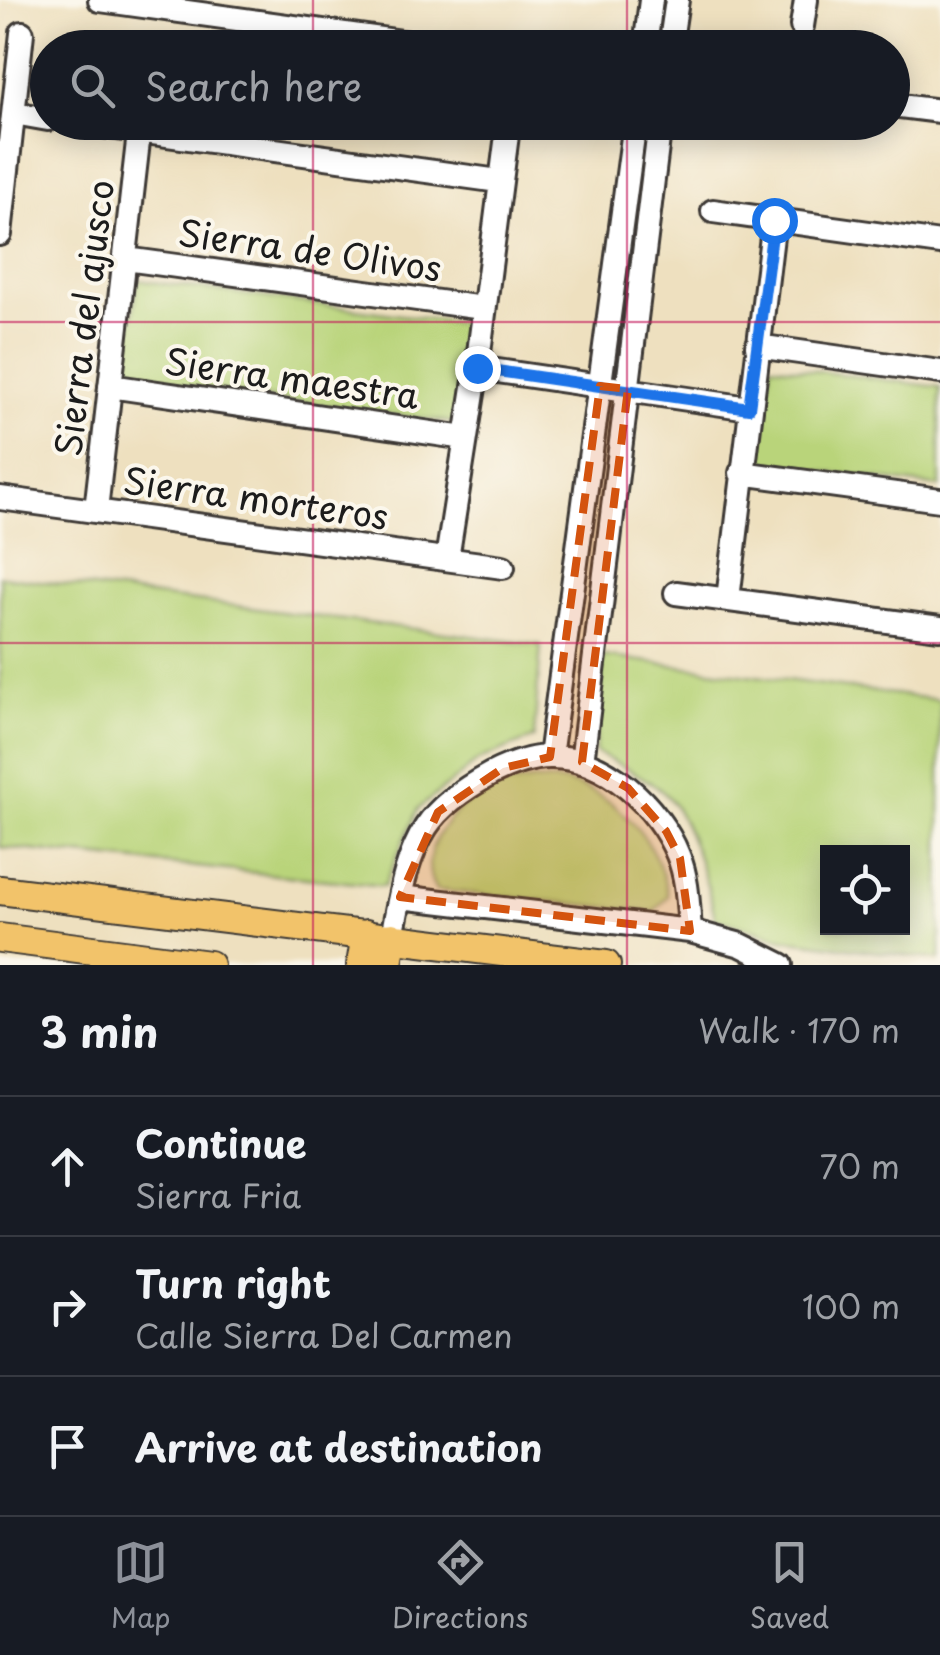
<!DOCTYPE html>
<html lang="en">
<head>
<meta charset="utf-8">
<style>
  :root { --surface:#171b24; --page:#20242c; --text:#f1f3f6; --muted:#9ea1a6; --line:#363941; --accent:#8c9099 }
  body { margin:0; font-family:"Playpen Sans",sans-serif; background:var(--page); color:var(--text) }
  .controls { position:absolute; right:30px; bottom:30px; display:grid; overflow:hidden; border-radius:0px; box-shadow:0 5px 25px #0003 }
  .controls button { width:90px; height:90px; display:grid; place-items:center; padding:0; border:0; border-bottom:2px solid var(--line); background:var(--surface); color:var(--text); font:50px sans-serif }
  .stop { position:absolute; width:30px; height:30px; margin:-22px; border:8px solid #1a73e8; border-radius:50%; background:#fff }
  .stop.end { background:#1a73e8; border-color:#fff; box-shadow:0 2px 10px #0008 }
  .list { margin:0; padding:0; list-style:none }
  h2 { display:flex; justify-content:space-between; align-items:center; height:130px; margin:0; padding:0 40px; font-size:42px }
  h2 small { font-size:32px; font-weight:400; color:var(--muted) }
  .list li { display:grid; grid-template-columns:65px 1fr auto; gap:30px; align-items:center; box-sizing:border-box; height:140px; padding:0 40px; border-top:2px solid var(--line) }
  .list b { display:block; font-size:38px; white-space:nowrap }
  .list p { margin:0; font-size:32px; white-space:nowrap; color:var(--muted) }
  .list em { font-size:32px; font-style:normal; color:var(--muted) }
  .icon { flex:none; width:55px; height:55px; fill:none; stroke:currentColor; stroke-width:2; stroke-linecap:round; stroke-linejoin:round }
  .map { position:relative; flex:none; width:940px; height:965px; overflow:hidden }
  .search { position:absolute; background:var(--surface); box-shadow:0 5px 25px #0003; left:30px; right:30px; top:30px; height:110px; display:flex; align-items:center; gap:25px; box-sizing:border-box; padding:0 35px; border-radius:55px; color:var(--muted); font-size:38px }
  .sheet { height:550px; background:var(--surface) }
  nav { display:flex; justify-content:space-around; align-items:center; box-sizing:border-box; height:140px; border-top:2px solid var(--line); background:var(--surface); font-size:28px; color:var(--muted) }
  nav a { display:grid; justify-items:center; gap:5px }
  nav .on { color:var(--accent) }
  .map>svg:first-child { display:block }
  .green { fill:#b9d47a; stroke:#6a784b; stroke-width:2.5; fill-rule:evenodd }
  .lines { fill:none; stroke-linecap:round; stroke-linejoin:round }
  .minor-casing { stroke:#3c3934; stroke-width:28 }
  .major-casing { stroke:#3c3934; stroke-width:32 }
  .minor { stroke:#fff; stroke-width:22 }
  .major { stroke:#f2c36a; stroke-width:28 }
  .route { stroke:#1a73e8; stroke-width:12 }
  .marked { fill:#d4530e; fill-opacity:0.2; stroke:#d4530e; stroke-width:8; stroke-dasharray:20 12; stroke-linejoin:round }
  .grid { fill:none; stroke:#c2185b; stroke-width:2.5; stroke-opacity:0.55 }
  .labels { text-anchor:middle; dominant-baseline:central; stroke-width:8; stroke-linejoin:round; paint-order:stroke }
  .street-label { font-size:35px; fill:#1c1c1c; stroke:#fbf7ec }
</style>
</head>
<body>
<div class="map">
<svg width="940" height="965" viewBox="0 0 940 965">
  <rect width="100%" height="100%" fill="#fbf7ec"/>
  <filter id="ink" filterUnits="userSpaceOnUse"><feTurbulence type="fractalNoise" baseFrequency=".01" numOctaves="2"/><feDisplacementMap in="SourceGraphic" scale="20" xChannelSelector="R" yChannelSelector="G"/><feConvolveMatrix kernelMatrix="1 2 1 2 8 2 1 2 1" color-interpolation-filters="sRGB"/></filter>
  <filter id="wash" filterUnits="userSpaceOnUse"><feTurbulence type="fractalNoise" baseFrequency=".0048" numOctaves="4" result="noise"/><feDisplacementMap in="SourceGraphic" scale="40" xChannelSelector="R" yChannelSelector="G"/><feGaussianBlur stdDeviation="2.25" result="paint"/><feColorMatrix in="noise" values="0 0 0 0 0 0 0 0 0 0 0 0 0 0 0 0 0 1.4 0 .05"/><feComposite in="paint" operator="in"/></filter>
  <g filter="url(#wash)">
    <rect width="100%" height="100%" fill="#eee0bf"/>
    <path class="green" d="M138,280L468,324L455,423L124,379Z
      M771,365L940,387V487L758,463Z
      M0,576L541,645L534,738L479,760L418,809L384,886L0,847Z
      M603,656L940,700V960L783,939L715,918C709,887 687,814 664,793C644,776 618,764 595,752ZM828,852H902V928H828Z
      M534,780C544,781 556,780 566,782C620,795 659,844 668,896L654,912L436,890C413,852 453,806 488,790C501,784 520,783 534,780Z"/>
  </g>
  <g filter="url(#ink)">
    <g class="lines">
      <defs>
        <path id="minor" d="M100,0L446,48
          M802,26L806,0
          M645,48L651,0
          M670,48L677,0
          M892,105L940,111
          M14,113L48,119
          M73,122L499,181
          M713,211L940,243
          M0,234L22,33
          M126,259L483,308
          M757,346L940,372
          M477,368L749,408
          M110,386L465,438
          M741,473L940,500
          M0,498L503,567
          M96,510L139,133
          M447,559L477,368L508,127
          M676,593L940,628
          M728,599L774,220
          M550,757L635,122
          M582,762L660,122
          M400,897L690,931L741,945L781,965
          M392,937C399,901 405,859 426,827C441,804 467,787 491,774C509,765 530,757 550,757C605,756 659,807 678,855C688,879 688,906 690,931"/>
        <path id="major" d="M0,890L606,965
          M0,938L209,965
          M361,965L366,934
          M388,965L392,937"/>
      </defs>
      <use href="#minor" class="minor-casing"/>
      <use href="#major" class="major-casing"/>
      <use href="#minor" class="minor"/>
      <use href="#major" class="major"/>
    </g>
  </g>
  <g class="lines" filter="url(#ink)">
    <path class="route" d="M477,368L749,408L774,220"/>
  </g>
  <path class="marked" d="M600,386L628,389L582,762L628,788L666,831L680,858L690,931L400,897L438,812L503,768L550,757Z"/>
  <path class="grid" d="M313,0V48M627,0V48M313,122V965M627,122V965M0,322H940M0,643H940"/>
  <g class="labels">
    <g class="street-label">
      <text transform="translate(310 249) rotate(8)">Sierra de Olivos</text>
      <text transform="translate(83 318) rotate(-83)">Sierra del ajusco</text>
      <text transform="translate(292 377) rotate(8)">Sierra maestra</text>
      <text transform="translate(256 497) rotate(8)">Sierra morteros</text>
    </g>
  </g>
</svg>
<div class="controls">
<button><svg class="icon" aria-label="locate" viewBox="0 0 24 24"><circle cx="12" cy="12" r="6"/><path d="M12 2v4M12 18v4M2 12h4M18 12h4"/></svg></button>
</div>
<div class="stop" style="left:774px;top:220px"></div>
<div class="stop end" style="left:477px;top:368px"></div>
<div class="search"><svg class="icon" aria-label="search" viewBox="0 0 24 24"><circle cx="10" cy="10" r="6"/><path d="M15 15l6 6"/></svg>Search here</div>
</div>
<section class="sheet">
<h2>3 min<small>Walk · 170 m</small></h2>
<ul class="list">
<li><svg class="icon" aria-label="ahead" viewBox="0 0 24 24"><path d="M12 20V5M6 11l6-6 6 6"/></svg><div><b>Continue</b><p>Sierra Fria</p></div><em>70 m</em></li>
<li><svg class="icon" aria-label="right" viewBox="0 0 24 24"><path d="M7 20v-9h11M14 6l5 5-5 5"/></svg><div><b>Turn right</b><p>Calle Sierra Del Carmen</p></div><em>100 m</em></li>
<li><svg class="icon" aria-label="arrive" viewBox="0 0 24 24"><path d="M6 21V4h12l-3 4 3 4H6"/></svg><div><b>Arrive at destination</b></div></li>
</ul>
</section>
<nav>
<a class="on"><svg class="icon" aria-label="map" viewBox="0 0 24 24"><path d="M3 6l6-2 6 2 6-2v14l-6 2-6-2-6 2zM9 4v14M15 6v14"/></svg>Map</a>
<a><svg class="icon" aria-label="directions" viewBox="0 0 24 24"><path d="M12 3l9 9-9 9-9-9zM9 14v-3h6M13 9l2 2-2 2"/></svg>Directions</a>
<a><svg class="icon" aria-label="saved" viewBox="0 0 24 24"><path d="M7 4h10v16l-5-4-5 4z"/></svg>Saved</a>
</nav>
</body>
</html>
